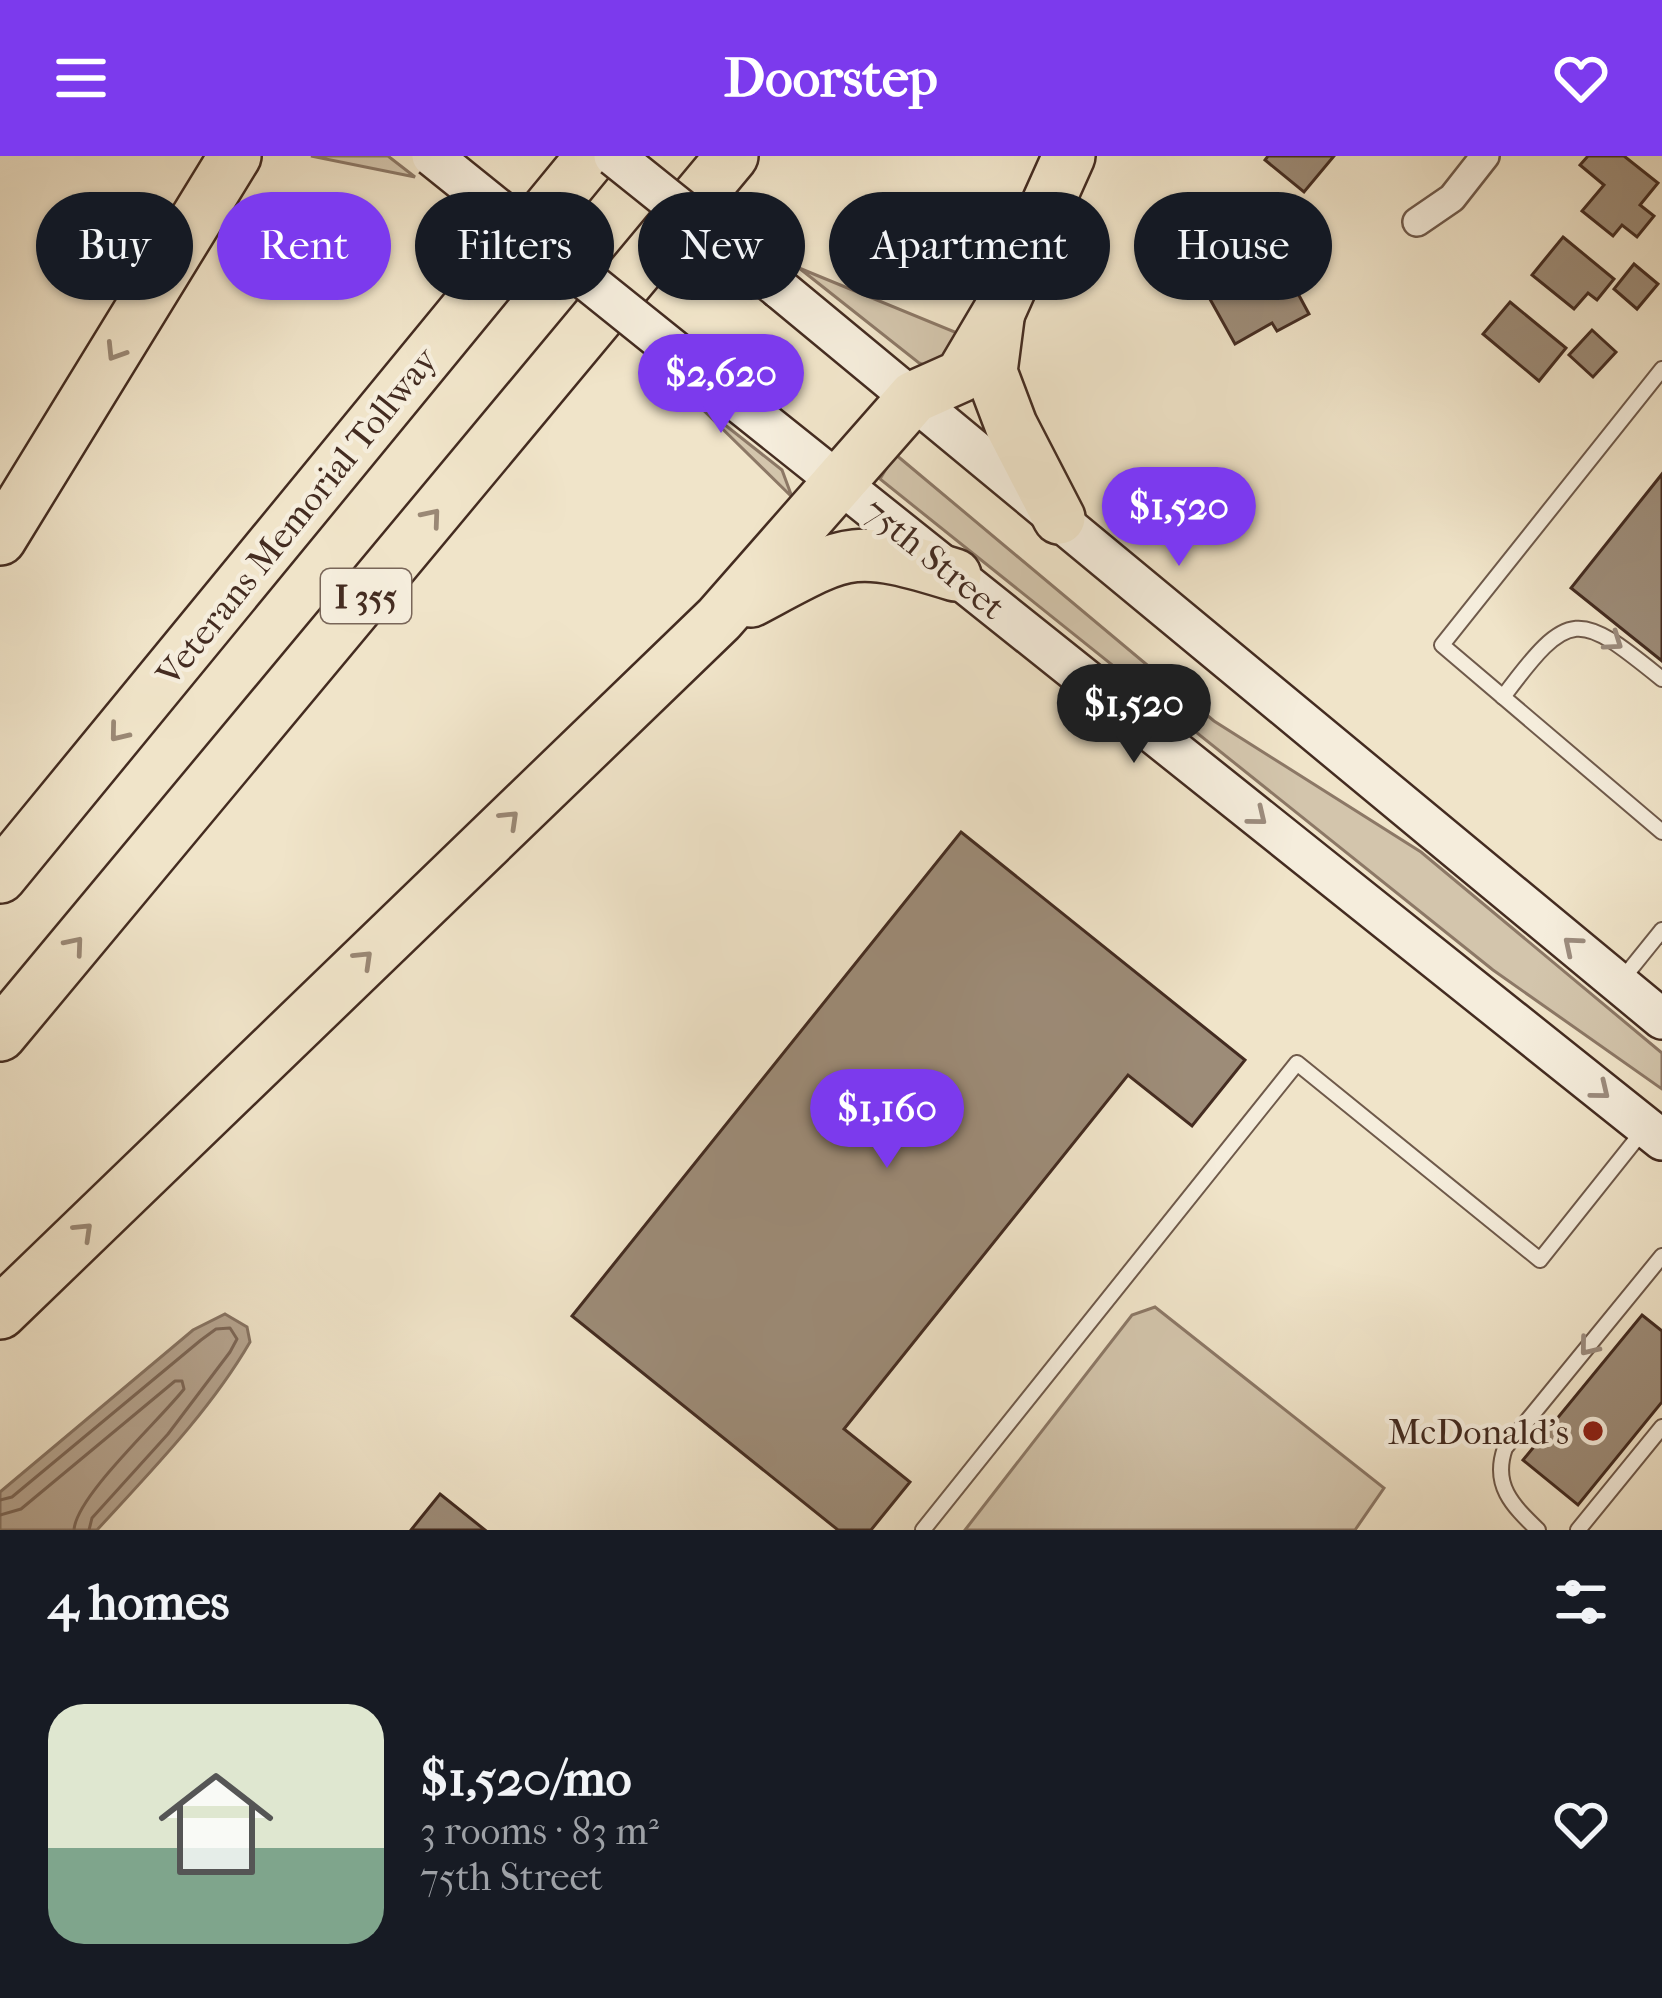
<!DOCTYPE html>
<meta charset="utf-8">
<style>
body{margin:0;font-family:"IM FELL French Canon",serif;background:#20242c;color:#f1f3f6;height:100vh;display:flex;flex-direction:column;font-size:45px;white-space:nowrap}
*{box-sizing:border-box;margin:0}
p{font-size:39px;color:#9ea1a6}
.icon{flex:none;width:66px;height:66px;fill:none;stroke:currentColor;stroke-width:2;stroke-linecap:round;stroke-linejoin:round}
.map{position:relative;height:1374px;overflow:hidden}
.drawer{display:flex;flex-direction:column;background:#171b24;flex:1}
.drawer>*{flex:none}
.banner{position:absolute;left:36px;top:36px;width:1590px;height:108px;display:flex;gap:24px}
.price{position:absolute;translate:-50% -102px;padding:0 27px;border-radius:42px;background:#7c3aed;color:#fff;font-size:39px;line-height:78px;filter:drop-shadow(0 3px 6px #0008)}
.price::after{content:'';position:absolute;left:50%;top:72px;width:36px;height:27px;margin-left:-18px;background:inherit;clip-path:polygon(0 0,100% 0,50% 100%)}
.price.selected{background:#222;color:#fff}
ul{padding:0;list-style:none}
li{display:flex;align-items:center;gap:36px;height:300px;padding:0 48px}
li span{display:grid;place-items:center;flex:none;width:336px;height:240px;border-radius:36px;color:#555}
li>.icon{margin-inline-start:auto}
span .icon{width:144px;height:144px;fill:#fffc;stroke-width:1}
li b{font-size:51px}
h2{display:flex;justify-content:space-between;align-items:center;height:144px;padding:0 48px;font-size:51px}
.pill{padding:0 42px;border-radius:54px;background:#171b24;box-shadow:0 3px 9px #0004;font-size:42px;line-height:108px}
.pill.selected{background:#7c3aed;color:#fff}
header{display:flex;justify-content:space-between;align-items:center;height:156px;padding:0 48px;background:#7c3aed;color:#fff;font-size:54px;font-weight:700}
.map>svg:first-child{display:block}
</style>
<header><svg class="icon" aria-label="menu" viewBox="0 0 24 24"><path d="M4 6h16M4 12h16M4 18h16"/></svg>Doorstep<svg class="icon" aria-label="heart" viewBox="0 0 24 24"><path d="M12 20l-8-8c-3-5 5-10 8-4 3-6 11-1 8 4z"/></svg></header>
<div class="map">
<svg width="1662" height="1374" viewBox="0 0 1662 1374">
<rect width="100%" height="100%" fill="#f0e4c9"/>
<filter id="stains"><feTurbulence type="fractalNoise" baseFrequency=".00167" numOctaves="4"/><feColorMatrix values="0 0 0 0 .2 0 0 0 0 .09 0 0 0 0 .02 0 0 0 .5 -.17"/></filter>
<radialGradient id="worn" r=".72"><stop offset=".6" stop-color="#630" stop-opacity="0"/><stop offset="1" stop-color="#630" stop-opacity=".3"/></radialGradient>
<g fill="#d3c5ac" stroke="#8c7866" stroke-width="3">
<path d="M311 0H388L415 21Z"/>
<path d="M799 112 967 181 935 213 919 207Z"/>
<path d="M691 242 782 314 792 341Z"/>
<path d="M895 298 1214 565 1421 696 1662 897V933L1493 814 880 323Z"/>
<path d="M1155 1151 1384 1332 1355 1374H965L1132 1159Z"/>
</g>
<path fill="#b6a590" stroke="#887564" stroke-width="3" d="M225 1158 247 1171 250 1186C210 1255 151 1315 97 1374H0V1336L193 1174Z"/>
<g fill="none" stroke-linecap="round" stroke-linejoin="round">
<g stroke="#7d6858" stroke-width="3">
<path d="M0 1344 12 1341 201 1184 216 1173 230 1172 237 1183 230 1196 168 1278 92 1362 89 1374"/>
<path d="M0 1359 21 1353 175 1225H182L184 1233C160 1264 76 1340 74 1374"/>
</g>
</g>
<g fill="#9d8c78" stroke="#442c21" stroke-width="3">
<path d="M1268 0H1334L1304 36 1265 4Z"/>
<path d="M1588 0H1624L1658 27 1640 49 1654 60 1637 81 1622 69 1613 80 1582 55 1604 29 1580 9Z"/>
<path d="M1563 81 1614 123 1597 144 1588 137 1574 153 1532 119Z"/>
<path d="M1237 95 1259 135 1288 119 1309 158 1277 175 1272 167 1235 188 1196 118Z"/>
<path d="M1634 108 1658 128 1637 153 1614 133Z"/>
<path d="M1510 146 1566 192 1539 225 1483 178Z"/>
<path d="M1592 174 1616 196 1593 221 1569 199Z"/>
<path d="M1662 318V505L1571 432Z"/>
<path d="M961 676 1245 904 1192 970 1128 919 844 1273 910 1326 871 1374H838L572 1160Z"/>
<path d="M1642 1159 1662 1175V1246L1578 1349 1523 1304Z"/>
<path d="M440 1338 485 1374H411Z"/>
</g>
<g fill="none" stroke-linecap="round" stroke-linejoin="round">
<g stroke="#6f5a4b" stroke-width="18">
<g id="lane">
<path d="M1662 213 1442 489 1662 676"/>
<path d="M1503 541C1570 451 1578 455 1662 523"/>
<path d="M1620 826 1662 774"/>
<path d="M923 1374 1297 907 1540 1104 1642 976"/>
<path d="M1538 1374C1512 1349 1492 1329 1505 1292L1662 1100"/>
<path d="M1578 1374 1662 1271"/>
</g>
</g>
<g stroke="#6f5a4b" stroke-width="32">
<path id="street" d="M1417 66 1452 42 1485 0"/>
</g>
<g stroke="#442c21" stroke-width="44">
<g id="secondary">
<path d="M780 133 1662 863"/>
<path d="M707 221 1662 984"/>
</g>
</g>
<g stroke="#442c21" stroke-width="56">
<g id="highway">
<path d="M998 162 991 216 1011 269 1059 362"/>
<path d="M0 383 235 0"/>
<path d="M751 445C847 394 849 386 955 419"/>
<path d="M0 721 592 0"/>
<path d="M0 879 732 0"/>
<path d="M0 1157 719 463 914 241 961 220 1000 154 1069 0"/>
</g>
</g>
<use href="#lane" stroke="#f5eddc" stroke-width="14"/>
<use href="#street" stroke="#f5eddc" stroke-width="27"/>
<use href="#secondary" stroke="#f5eddc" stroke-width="39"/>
<use href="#highway" stroke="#f0e4c9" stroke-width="51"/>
<g stroke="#442c21" stroke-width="44" stroke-linecap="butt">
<g id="secondary-bridge">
<path d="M432 0 707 221"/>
<path d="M614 0 780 133"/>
</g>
</g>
<use href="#secondary-bridge" stroke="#f5eddc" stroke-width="39"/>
</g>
<defs><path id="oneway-chevron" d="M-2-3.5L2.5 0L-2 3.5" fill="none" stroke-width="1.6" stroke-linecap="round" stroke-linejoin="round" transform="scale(3)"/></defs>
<g stroke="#9a8875">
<use href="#oneway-chevron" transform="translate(115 196) rotate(122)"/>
<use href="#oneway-chevron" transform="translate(432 361) rotate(-50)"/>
<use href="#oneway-chevron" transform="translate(118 577) rotate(129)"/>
<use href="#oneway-chevron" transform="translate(510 663) rotate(-44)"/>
<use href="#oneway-chevron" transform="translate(75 789) rotate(-50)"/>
<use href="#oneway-chevron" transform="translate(364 803) rotate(-44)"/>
<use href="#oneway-chevron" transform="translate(84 1075) rotate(-44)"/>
</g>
<g stroke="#9c8c7e">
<use href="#oneway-chevron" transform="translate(1614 486) rotate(35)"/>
<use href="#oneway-chevron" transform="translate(1258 661) rotate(39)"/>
<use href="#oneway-chevron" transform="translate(1572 789) rotate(-140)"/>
<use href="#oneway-chevron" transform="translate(1601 935) rotate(39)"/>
<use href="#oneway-chevron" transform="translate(1588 1191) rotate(129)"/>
</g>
<circle fill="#8f2418" stroke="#f5eddc" stroke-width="4.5" cx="1593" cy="1275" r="12"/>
<g text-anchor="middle" stroke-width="9" stroke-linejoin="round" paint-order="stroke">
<rect fill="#f5eddc" stroke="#796659" stroke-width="3" x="321" y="413" width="90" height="54" rx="9"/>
<g font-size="33" font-weight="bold" fill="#442c21">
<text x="366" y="452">I 355</text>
</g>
<g font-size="36" fill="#442c21" stroke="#f5eddc">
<text transform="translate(296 360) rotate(-51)" y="13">Veterans Memorial Tollway</text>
<text transform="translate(935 402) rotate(39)" y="13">75th Street</text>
</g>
<g font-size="36" fill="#442c21" stroke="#f5eddc" text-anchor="end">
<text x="1569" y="1288">McDonald's</text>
</g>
</g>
<rect width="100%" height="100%" filter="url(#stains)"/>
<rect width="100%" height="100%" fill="url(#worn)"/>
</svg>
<b class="price" style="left:721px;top:280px">$2,620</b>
<b class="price" style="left:1179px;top:413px">$1,520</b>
<b class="price selected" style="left:1134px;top:610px">$1,520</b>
<b class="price" style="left:887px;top:1015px">$1,160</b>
<div class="banner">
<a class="pill">Buy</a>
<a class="pill selected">Rent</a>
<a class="pill">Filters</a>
<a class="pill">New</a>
<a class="pill">Apartment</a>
<a class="pill">House</a>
</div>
</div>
<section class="drawer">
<h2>4 homes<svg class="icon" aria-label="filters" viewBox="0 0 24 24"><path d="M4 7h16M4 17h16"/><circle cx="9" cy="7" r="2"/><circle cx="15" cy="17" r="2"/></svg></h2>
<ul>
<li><span style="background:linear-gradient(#dfe7d0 60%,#7fa58c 0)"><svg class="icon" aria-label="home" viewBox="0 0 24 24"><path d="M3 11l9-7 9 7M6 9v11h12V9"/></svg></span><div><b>$1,520/mo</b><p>3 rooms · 83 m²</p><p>75th Street</p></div><svg class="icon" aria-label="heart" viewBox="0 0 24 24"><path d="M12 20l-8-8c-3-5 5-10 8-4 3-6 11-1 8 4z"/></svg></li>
</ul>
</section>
